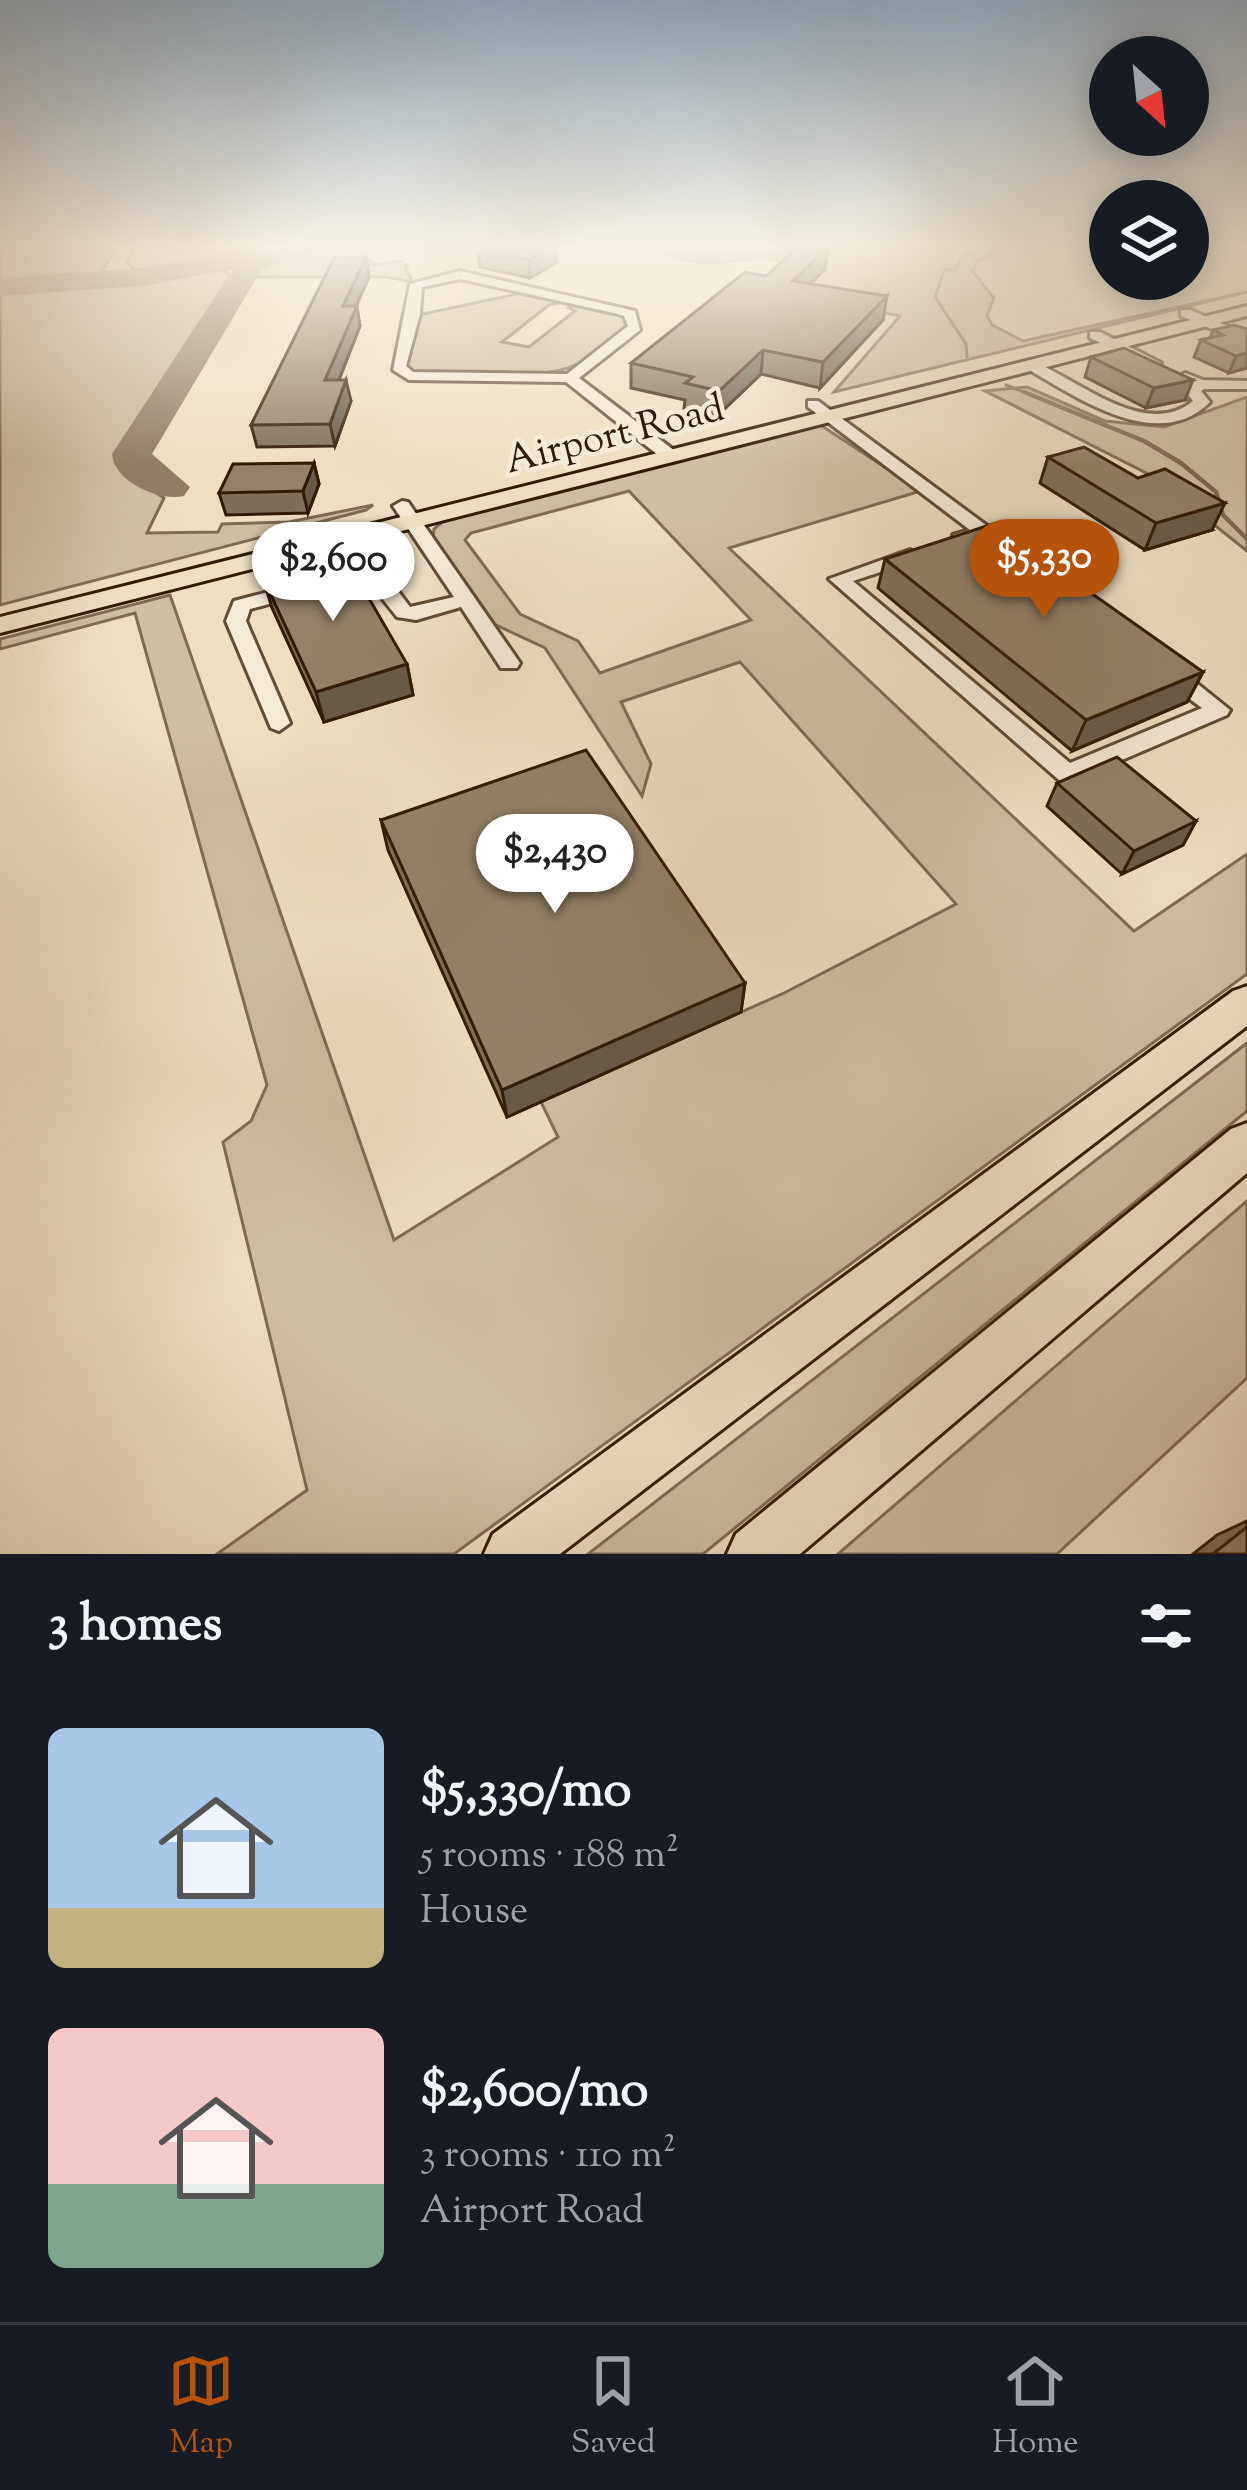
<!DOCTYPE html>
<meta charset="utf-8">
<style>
body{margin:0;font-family:"Sorts Mill Goudy",serif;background:#242831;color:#f1f3f6;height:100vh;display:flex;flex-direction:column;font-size:45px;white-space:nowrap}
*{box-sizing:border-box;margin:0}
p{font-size:39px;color:#9ea1a6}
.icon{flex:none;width:66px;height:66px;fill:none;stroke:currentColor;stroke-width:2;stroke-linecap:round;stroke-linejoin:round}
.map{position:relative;height:1554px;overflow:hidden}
.details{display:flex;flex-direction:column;background:#171b24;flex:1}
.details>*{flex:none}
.needle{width:78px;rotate:153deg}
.buttons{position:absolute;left:1089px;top:36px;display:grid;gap:24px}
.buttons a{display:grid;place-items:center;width:120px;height:120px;border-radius:50%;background:#171b24;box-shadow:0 6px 30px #0003;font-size:60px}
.price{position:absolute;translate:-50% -102px;padding:0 27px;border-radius:42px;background:#fff;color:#222;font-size:39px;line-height:78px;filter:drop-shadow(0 3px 6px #0008)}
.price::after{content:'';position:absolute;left:50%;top:72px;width:36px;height:27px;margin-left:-18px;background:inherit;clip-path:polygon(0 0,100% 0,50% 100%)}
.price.on{background:#b45309;color:#fff}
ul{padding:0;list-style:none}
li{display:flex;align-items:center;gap:36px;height:300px;padding:0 48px}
li span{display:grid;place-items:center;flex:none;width:336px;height:240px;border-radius:18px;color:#555}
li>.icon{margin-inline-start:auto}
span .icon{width:144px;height:144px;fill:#fffc;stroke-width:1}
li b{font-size:51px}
h2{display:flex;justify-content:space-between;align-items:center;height:144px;padding:0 48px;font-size:51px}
.dock{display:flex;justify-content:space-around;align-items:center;height:168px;border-top:3px solid #363941;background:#171b24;font-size:33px;color:#9ea1a6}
.dock a{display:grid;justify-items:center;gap:6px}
.dock .on{color:#b45309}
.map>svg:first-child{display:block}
</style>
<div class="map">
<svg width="1247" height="1554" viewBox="0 0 1247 1554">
<rect width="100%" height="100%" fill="#eedfc3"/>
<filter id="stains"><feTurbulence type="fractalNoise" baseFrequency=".00167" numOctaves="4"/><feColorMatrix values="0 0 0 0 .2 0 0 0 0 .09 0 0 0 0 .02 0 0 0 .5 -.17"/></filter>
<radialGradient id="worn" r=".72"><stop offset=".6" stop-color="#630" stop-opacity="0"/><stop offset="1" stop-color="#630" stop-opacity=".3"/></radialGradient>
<g fill="#cebea3" stroke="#806c56" stroke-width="3" fill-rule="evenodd">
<path d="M0 247H116L103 270 93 275 0 284Z"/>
<path d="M134 247H289L139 272 127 264Z"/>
<path d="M321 247H352L375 265 401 261 408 266 405 268 413 282 386 277H253C266 252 294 252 321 247Z"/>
<path d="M793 247H1009L977 261 973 272 994 298 987 315 992 325 1023 341 1247 292 834 392 900 316 796 295 824 269 769 259Z"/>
<path d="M203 270 226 271 232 280 122 455 124 472 164 498 147 533 218 532 222 524 289 522 373 505 366 510 0 605V290L133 282Z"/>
<path d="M522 293 565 302 549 305 502 342 529 347 575 311 569 308 576 304 624 314 630 326C611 340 590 360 568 368 538 378 436 381 408 369L405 364 418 315Z"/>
<path d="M1027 387 1105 421 1164 427 1247 397V551L1154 477 985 391Z"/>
<path d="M819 424 921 491 729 548 1134 931 1247 854V974L454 1554H217L307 1490 223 1142 251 1121 267 1085 135 613 0 649V639L170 595 394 1240 558 1137 541 1102 784 993 956 904 740 662 621 702 651 764 642 796 545 648 494 624 433 537 434 529 447 518ZM629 491 751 620 600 673 578 641 520 614 465 540 471 533Z"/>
<path d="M1247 1043V1111L703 1554H588Z"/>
<path d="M1247 1201V1378L1057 1554H838Z"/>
</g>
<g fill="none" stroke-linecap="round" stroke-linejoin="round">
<g stroke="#7c6852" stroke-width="3">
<path d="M967 357 966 344 935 297 944 271 956 269 962 257 976 252 973 247"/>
<path d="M1006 385 1031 395"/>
</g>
<path stroke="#7c6852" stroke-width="4.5" d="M1024 392 1144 441 1181 463 1216 492 1223 515 1247 539"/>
<g fill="#907d66" fill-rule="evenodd">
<path d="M258 247H318L314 253 262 269 152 454 190 487 184 496C160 502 114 482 112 454L233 269 143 286 0 296V278L143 268Z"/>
<path d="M652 247H792L788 253C752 262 681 275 652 247Z"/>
</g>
<g stroke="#604c37" stroke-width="6">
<g id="minor">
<path d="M460 271 635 311 640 330 579 378 675 451V459H663L566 382 409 380 393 370 410 284ZM460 279 614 313 624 316 628 326 567 374 413 372 406 366 420 314 422 287Z"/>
<path d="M1181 310H1191L1247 335V344L1181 316Z"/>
<path d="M1090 332H1100L1161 363 1149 366 1090 338Z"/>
<path d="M1029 360C1076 377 1144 441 1193 401L1185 391 1190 385 1178 377 1185 373 1203 380 1247 381V389H1204L1201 391 1210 402C1158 455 1075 396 1024 367L1022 364Z"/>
<path d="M808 401H818L990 528V536L953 543V535L970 530 808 407Z"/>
<path d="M402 501 408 502 520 663 517 668H501L461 607 416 620 397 617 366 578 250 609 246 621 290 723 279 731 271 728 226 621 234 601 367 566 383 571 410 607 454 597 393 506Z"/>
<path d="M910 550 919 556 917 560 853 581 1070 763 1202 708 1163 679 1160 674 1163 669H1179L1230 710 1227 715 1075 780H1059L829 579Z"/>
</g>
</g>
<g stroke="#311b08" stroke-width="6">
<path id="major" d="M1247 306V316L0 633V617Z"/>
</g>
<g stroke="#311b08" stroke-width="6">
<g id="highway">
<path d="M1247 986V1026L560 1554H484L493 1534 1233 991Z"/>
<path d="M1247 1123V1173L800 1554H727L736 1534 1231 1129Z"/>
</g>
</g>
<use href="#minor" fill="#f4ead8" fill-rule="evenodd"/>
<use href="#major" fill="#eedfc3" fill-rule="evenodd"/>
<use href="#highway" fill="#eedfc3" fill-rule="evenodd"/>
</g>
<g fill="#7e6f5a" stroke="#311b08" stroke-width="3">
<path d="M828 247 825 269 810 284 883 320 820 388 761 374 717 416 684 408 685 400 631 388V363L766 276Z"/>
<path d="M478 250 556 263 530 278 480 267Z"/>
<path d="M366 257 369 277 356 306 360 326 339 380 351 401 335 446 257 447 251 425Z"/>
<path d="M1247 329V368L1229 373 1194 357 1201 340 1210 338 1213 330Z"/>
<path d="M1091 357 1185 400 1146 408 1085 377Z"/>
<path d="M1048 457 1212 530 1145 550 1040 483Z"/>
<path d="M314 463 319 484 308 513 226 515 219 493Z"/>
<path d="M885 559 1203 672 1187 702 1072 751 878 588Z"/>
<path d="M263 578 407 664 413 695 324 722 272 608Z"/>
<path d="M1057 783 1196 821 1183 845 1122 874 1047 806Z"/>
<path d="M381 820 745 983 741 1012 507 1117 388 850Z"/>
<path d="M1247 1521V1554H1193L1217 1535Z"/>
</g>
<g fill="#675a4a" stroke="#311b08" stroke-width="3">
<path d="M552 247H555L556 263 530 278 529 260Z"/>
<path d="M828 247 825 269 790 304 793 281Z"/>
<path d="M366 257 369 277 347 326 343 306Z"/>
<path d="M887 296 883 320 820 388 823 362Z"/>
<path d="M357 306 360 326 330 402 325 380Z"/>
<path d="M763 350 761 374 717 416 719 391Z"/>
<path d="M1247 353V368L1229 373 1236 356Z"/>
<path d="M346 380 351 401 335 446 330 424Z"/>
<path d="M1193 380 1185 400 1146 408 1154 388Z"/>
<path d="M314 463 319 484 308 513 303 491Z"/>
<path d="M1225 503 1212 530 1145 550 1156 523Z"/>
<path d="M407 664 413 695 324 722 316 692Z"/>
<path d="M1203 672 1187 702 1072 751 1086 720Z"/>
<path d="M1196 821 1183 845 1122 874 1134 851Z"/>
<path d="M745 983 741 1012 507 1117 502 1090Z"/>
</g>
<g fill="#938169" stroke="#311b08" stroke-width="3">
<path d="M483 247H552L529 260 478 250Z"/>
<path d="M798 247H828L793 281 887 296 823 362 763 350 719 391 685 383 693 377 631 363 745 272 766 276Z"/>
<path d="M366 257 343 306H357L325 380H346L330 424 251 425 334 258Z"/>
<path d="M1234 325 1247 329V353L1236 356 1201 340 1223 335 1213 330Z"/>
<path d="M1124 348 1193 380 1154 388 1091 357Z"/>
<path d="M1084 447 1138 478 1165 469 1225 503 1156 523 1048 457Z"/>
<path d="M314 463 303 491 219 493 233 464Z"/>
<path d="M993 524 1203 672 1086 720 885 559Z"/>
<path d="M345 557 407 664 316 692 263 578Z"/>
<path d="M586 750 745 983 502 1090 381 820Z"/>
<path d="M1117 757 1196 821 1134 851 1057 783Z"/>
<path d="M1247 1527V1554H1213Z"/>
</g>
<linearGradient id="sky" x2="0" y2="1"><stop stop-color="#91aac0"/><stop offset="0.53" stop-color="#f7f1e4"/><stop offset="1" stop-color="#f7f1e4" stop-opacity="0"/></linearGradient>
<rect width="1247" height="465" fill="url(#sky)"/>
<g text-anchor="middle" stroke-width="9" stroke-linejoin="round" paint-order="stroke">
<g font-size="39" fill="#311b08" stroke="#f4ead8">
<text transform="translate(614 432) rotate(-14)" y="14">Airport Road</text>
</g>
</g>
<rect width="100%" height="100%" filter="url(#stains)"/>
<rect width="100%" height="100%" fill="url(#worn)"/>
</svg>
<div class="buttons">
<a><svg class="needle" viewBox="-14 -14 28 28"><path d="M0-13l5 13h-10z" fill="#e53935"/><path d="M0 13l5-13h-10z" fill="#9ea1a6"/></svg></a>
<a><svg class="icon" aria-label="layers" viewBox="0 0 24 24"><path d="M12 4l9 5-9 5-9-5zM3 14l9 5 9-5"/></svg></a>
</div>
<b class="price on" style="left:1044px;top:621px">$5,330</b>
<b class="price" style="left:333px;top:624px">$2,600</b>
<b class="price" style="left:555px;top:916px">$2,430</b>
</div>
<section class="details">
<h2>3 homes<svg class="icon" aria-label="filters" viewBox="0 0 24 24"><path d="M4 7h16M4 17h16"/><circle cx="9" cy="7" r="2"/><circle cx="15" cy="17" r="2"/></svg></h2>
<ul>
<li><span style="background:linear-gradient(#a9c7e8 75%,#c2b280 0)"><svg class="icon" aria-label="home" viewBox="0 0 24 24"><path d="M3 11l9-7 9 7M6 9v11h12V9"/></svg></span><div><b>$5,330/mo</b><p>5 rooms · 188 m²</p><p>House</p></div></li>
<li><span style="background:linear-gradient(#f6c9c9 65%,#7fa58c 0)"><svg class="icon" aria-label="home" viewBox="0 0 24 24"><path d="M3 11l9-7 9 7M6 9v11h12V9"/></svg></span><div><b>$2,600/mo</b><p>3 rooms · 110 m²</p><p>Airport Road</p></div></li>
</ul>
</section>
<nav class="dock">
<a class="on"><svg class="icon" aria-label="map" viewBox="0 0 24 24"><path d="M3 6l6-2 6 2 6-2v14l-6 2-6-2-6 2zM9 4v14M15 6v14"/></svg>Map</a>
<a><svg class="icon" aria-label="saved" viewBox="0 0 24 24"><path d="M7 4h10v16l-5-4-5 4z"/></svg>Saved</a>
<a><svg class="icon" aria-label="home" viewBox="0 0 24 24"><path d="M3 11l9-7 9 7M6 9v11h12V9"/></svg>Home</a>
</nav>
